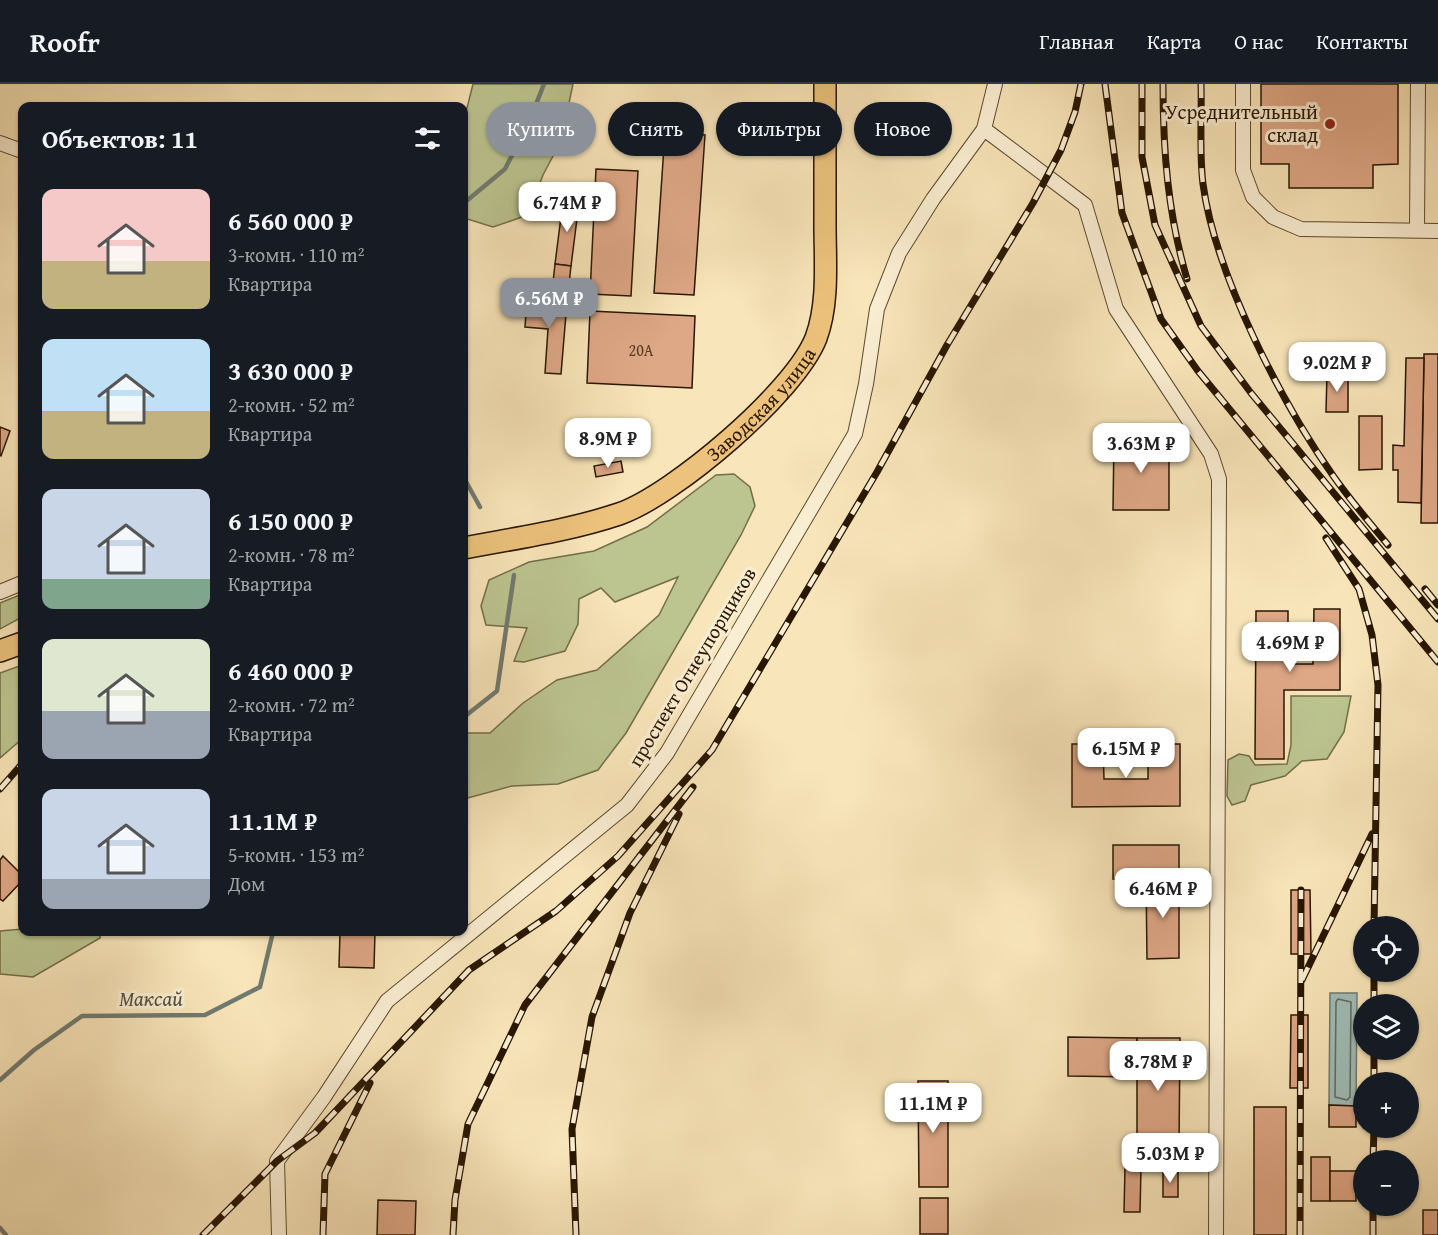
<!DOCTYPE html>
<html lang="ru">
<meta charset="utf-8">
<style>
body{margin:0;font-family:"Gentium Book Plus",serif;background:#242831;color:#f1f3f6;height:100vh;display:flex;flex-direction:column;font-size:22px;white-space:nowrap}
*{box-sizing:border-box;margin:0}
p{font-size:20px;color:#9ea1a6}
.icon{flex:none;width:33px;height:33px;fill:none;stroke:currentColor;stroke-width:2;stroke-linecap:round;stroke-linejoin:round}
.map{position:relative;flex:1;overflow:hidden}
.drawer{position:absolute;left:18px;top:18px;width:450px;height:834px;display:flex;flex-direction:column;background:#171b24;border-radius:12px;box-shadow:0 2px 4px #0004}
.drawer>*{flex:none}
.hud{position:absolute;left:486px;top:18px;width:570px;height:54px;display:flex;gap:12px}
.controls{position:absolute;left:1353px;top:832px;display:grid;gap:12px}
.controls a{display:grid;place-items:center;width:66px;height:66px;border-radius:50%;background:#171b24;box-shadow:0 2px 4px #0004;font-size:30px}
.price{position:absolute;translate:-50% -51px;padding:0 14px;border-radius:12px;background:#fff;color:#222;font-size:20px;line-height:39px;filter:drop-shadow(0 2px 3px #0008)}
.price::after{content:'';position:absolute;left:50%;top:36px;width:18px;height:14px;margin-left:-9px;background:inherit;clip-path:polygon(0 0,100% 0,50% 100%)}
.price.selected{background:#8c9099;color:#fff}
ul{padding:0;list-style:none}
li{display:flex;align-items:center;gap:18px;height:150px;padding:0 24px}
li span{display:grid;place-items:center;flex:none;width:168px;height:120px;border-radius:12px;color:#555}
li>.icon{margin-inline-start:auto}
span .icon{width:72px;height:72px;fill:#fffc;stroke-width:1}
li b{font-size:26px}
h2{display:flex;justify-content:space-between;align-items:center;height:72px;padding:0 24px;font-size:26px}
.pill{padding:0 21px;border-radius:27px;background:#171b24;box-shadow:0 2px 4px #0004;font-size:21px;line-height:54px}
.pill.selected{background:#8c9099;color:#fff}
header{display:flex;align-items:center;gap:36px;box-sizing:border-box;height:84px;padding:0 30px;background:#171b24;border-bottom:2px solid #363941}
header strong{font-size:28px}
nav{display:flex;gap:33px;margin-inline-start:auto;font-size:21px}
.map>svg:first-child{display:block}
</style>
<header>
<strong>Roofr</strong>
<nav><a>Главная</a><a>Карта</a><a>О нас</a><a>Контакты</a></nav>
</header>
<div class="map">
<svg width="1438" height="1151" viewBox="0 0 1438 1151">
<rect width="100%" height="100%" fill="#f8e5b9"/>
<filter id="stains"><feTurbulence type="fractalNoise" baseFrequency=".00333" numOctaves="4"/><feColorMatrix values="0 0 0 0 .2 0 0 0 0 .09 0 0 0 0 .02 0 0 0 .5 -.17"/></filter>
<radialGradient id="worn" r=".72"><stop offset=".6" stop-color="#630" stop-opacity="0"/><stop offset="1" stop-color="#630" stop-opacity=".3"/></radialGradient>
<g fill="#bcc590" stroke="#726e48" stroke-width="1.5">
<path d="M473 0H573L561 57 543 91 528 131 493 143 464 134V36Z"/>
<path d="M734 390 750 403 755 422 741 451 626 649 598 686 558 700 512 702 464 715V649H490L523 619 557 596 597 586 659 531 678 493 615 518 601 504 579 515 578 540 565 567 524 578 514 577 527 544 486 541 481 522 489 496 529 478 594 467 647 443 716 391Z"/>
<path d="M22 510V533L0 545V519Z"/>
<path d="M22 581V655L0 674V589Z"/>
<path d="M1291 612H1351L1344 648 1327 675 1302 677 1285 692 1251 701 1245 717 1232 721 1227 712 1228 676 1239 670 1249 672 1255 681 1287 680 1291 661Z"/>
<path d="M22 845V848H100V854L33 893 0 890V847Z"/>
</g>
<path fill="#a0bdb8" stroke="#707a6f" stroke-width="1.5" d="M1330 909H1357L1356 1022 1329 1021Z"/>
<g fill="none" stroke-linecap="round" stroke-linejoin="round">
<path stroke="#646a5c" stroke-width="1.5" d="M1338 915 1351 918 1350 1013 1347 1016 1335 1013 1336 918Z"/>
<g stroke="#707a6f" stroke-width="4.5">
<path d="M464 119 505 85 529 38 544 0"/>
<path d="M464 394 480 423"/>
<path d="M464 633 497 607 514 491"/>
<path d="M0 996 34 966 82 932 205 931 260 903 273 848"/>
<path d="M0 1144 6 1151"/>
</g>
</g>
<g fill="#dea786" stroke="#281601" stroke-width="1.5">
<path d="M1261 0H1398V80L1373 81V104H1289V80H1261Z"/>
<path d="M665 48 705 51 694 211 654 209Z"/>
<path d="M596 85 638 87 631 212 590 210Z"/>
<path d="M563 117 579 119 571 182 555 180Z"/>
<path d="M555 180 571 182 567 218 551 217Z"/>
<path d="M527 215 567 218 561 290 545 289 548 245 525 243Z"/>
<path d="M590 227 695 232 692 304 587 299Z"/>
<path d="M1424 270H1438V439H1421Z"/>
<path d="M1406 274H1424L1421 419 1398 418V386H1393V361L1404 362Z"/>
<path d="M1327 289 1348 290V328H1326Z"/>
<path d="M1359 332H1382V385L1359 386Z"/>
<path d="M0 343 10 347 1 372 0 371Z"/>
<path d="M1114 354 1169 355V426H1113Z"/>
<path d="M621 377 623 388 596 393 594 382Z"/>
<path d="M1314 525H1340V606H1284V675H1255L1256 527H1288V580H1313Z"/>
<path d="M1072 660H1103L1104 695H1148V660H1180V722L1072 723Z"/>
<path d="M1113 761H1179V796L1113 795Z"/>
<path d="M3 772 22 791V797L3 817 0 815V776Z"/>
<path d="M1146 795 1179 796V874L1147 875Z"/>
<path d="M1291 806H1310L1311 870H1291Z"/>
<path d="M340 848H375L374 884 339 883Z"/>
<path d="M1291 931H1308V1004H1290Z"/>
<path d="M1068 953 1137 954V993L1068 992Z"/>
<path d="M1137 954H1180L1179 1063 1137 1062Z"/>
<path d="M918 997H948V1103H919Z"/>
<path d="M1329 1021 1356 1022V1043H1329Z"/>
<rect x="1254" y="1023" width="32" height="128"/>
<rect x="1311" y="1073" width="19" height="44"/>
<path d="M1125 1084H1141L1140 1128H1124Z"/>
<rect x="1163" y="1086" width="15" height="27"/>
<rect x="1330" y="1087" width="26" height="30"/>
<rect x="920" y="1114" width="28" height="36"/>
<path d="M378 1116 416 1117 415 1151H377Z"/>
<rect x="1423" y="1126" width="15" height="25"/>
</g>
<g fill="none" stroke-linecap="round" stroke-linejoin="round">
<g stroke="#5c4a2f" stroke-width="16">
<g id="street">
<path d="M1243 0V86L1253 113 1273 133 1301 145 1438 147"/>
<path d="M984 45 1085 121 1116 225 1211 370 1219 395 1216 1151"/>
<path d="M0 59 22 67"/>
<path d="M1417 146 1418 0"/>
<path d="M0 508 22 499"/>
<path d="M279 1151 277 1077 324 1013 387 917 627 721 667 669 855 350 866 300 877 225 899 169 933 115 984 45 995 0"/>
</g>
</g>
<g stroke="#281601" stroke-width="24">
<g id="primary">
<path id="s1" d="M464 464C516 454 568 447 619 430 674 411 795 308 816 254 829 219 825 177 825 141 825 94 825 47 825 0"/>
<path d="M0 567 22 559"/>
</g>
</g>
<use href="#street" stroke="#faeed2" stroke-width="14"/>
<use href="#primary" stroke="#ecc27c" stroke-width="21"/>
<g stroke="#281601" stroke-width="7">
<g id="rail">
<path d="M1105 0 1122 129 1161 235 1198 287 1438 578"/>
<path d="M1142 0V73L1155 141 1201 242 1251 309 1438 535"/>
<path d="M1163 0C1163 68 1168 130 1187 195"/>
<path d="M1201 0C1202 33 1199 68 1203 100 1215 190 1282 320 1334 393 1351 417 1370 439 1388 461"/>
<path d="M1326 454 1359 505 1372 551 1378 601 1374 843"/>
<path d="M1425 505 1438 521"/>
<path d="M0 705 22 680"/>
<path d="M1302 896 1372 750"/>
<path d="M1374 921V888"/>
<path d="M1374 999V966"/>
<path d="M1373 1077 1374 1044"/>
<path d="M203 1151 277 1077 315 1049 469 886 556 827 618 772 712 666 877 388 947 261 1033 119 1061 66 1075 28 1081 0"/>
<path d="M323 1151 325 1090 370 999"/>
<path d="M453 1151 455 1116 468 1040 525 921 693 703"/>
<path d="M576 1151 572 1045 592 933 630 829 679 730"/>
<path d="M1300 1151 1301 806"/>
<path d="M1373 1151V1122"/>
</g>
</g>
<use href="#rail" stroke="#faeed2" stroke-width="4.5" stroke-dasharray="14" stroke-linecap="butt"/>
</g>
<circle fill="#8f2418" stroke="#faeed2" stroke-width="2" cx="1330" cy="40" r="6"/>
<g text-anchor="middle" stroke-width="6" stroke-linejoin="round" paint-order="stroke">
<g font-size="16" fill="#563a22">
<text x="641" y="272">20А</text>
</g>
<g font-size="20" fill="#281601" stroke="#faeed2" text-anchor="end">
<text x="1318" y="35">Усреднительный<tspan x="1318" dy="23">склад</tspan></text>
</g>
<g font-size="20" fill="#281601" stroke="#faeed2">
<text dy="7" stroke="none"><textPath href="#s1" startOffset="340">Заводская улица</textPath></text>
<text transform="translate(692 583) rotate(-59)" y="7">проспект Огнеупорщиков</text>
</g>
<g font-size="21" font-style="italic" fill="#525041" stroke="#faeed2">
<text x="151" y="922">Максай</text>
</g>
</g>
<rect width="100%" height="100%" filter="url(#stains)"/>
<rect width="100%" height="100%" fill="url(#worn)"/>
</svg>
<div class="controls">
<a><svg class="icon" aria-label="locate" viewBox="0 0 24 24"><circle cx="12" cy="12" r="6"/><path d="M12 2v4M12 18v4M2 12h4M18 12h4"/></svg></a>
<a><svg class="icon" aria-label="layers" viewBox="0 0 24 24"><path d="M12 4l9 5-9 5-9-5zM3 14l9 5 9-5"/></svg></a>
<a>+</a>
<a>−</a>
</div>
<b class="price" style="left:567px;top:149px">6.74M ₽</b>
<b class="price selected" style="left:549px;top:245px">6.56M ₽</b>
<b class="price" style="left:1337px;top:309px">9.02M ₽</b>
<b class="price" style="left:608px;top:385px">8.9M ₽</b>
<b class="price" style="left:1141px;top:390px">3.63M ₽</b>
<b class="price" style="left:1290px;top:589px">4.69M ₽</b>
<b class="price" style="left:1126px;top:695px">6.15M ₽</b>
<b class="price" style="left:1163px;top:835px">6.46M ₽</b>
<b class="price" style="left:1158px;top:1008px">8.78M ₽</b>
<b class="price" style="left:933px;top:1050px">11.1M ₽</b>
<b class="price" style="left:1170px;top:1100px">5.03M ₽</b>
<div class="hud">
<a class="pill selected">Купить</a>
<a class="pill">Снять</a>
<a class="pill">Фильтры</a>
<a class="pill">Новое</a>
</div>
<section class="drawer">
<h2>Объектов: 11<svg class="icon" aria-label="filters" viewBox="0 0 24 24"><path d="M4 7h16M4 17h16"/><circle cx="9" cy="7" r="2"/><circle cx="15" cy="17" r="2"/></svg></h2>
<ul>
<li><span style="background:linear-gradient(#f6c9c9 60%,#c2b280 0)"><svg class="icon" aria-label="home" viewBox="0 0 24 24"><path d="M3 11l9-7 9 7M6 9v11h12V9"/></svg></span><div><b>6 560 000 ₽</b><p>3-комн. · 110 m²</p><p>Квартира</p></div></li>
<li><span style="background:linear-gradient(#bfe0f5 60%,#c2b280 0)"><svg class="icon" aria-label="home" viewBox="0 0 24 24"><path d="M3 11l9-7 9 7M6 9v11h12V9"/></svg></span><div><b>3 630 000 ₽</b><p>2-комн. · 52 m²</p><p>Квартира</p></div></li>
<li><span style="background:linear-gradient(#c9d6e8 75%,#7fa58c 0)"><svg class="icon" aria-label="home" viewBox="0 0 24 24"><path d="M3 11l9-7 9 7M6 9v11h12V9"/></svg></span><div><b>6 150 000 ₽</b><p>2-комн. · 78 m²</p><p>Квартира</p></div></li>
<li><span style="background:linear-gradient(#dfe7d0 60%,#9aa5b1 0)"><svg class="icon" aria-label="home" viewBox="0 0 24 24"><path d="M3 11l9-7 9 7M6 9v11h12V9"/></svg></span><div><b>6 460 000 ₽</b><p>2-комн. · 72 m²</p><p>Квартира</p></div></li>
<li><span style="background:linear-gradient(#c9d6e8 75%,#9aa5b1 0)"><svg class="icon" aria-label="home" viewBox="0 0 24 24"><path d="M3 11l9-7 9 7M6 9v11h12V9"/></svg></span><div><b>11.1M ₽</b><p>5-комн. · 153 m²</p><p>Дом</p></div></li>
</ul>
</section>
</div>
